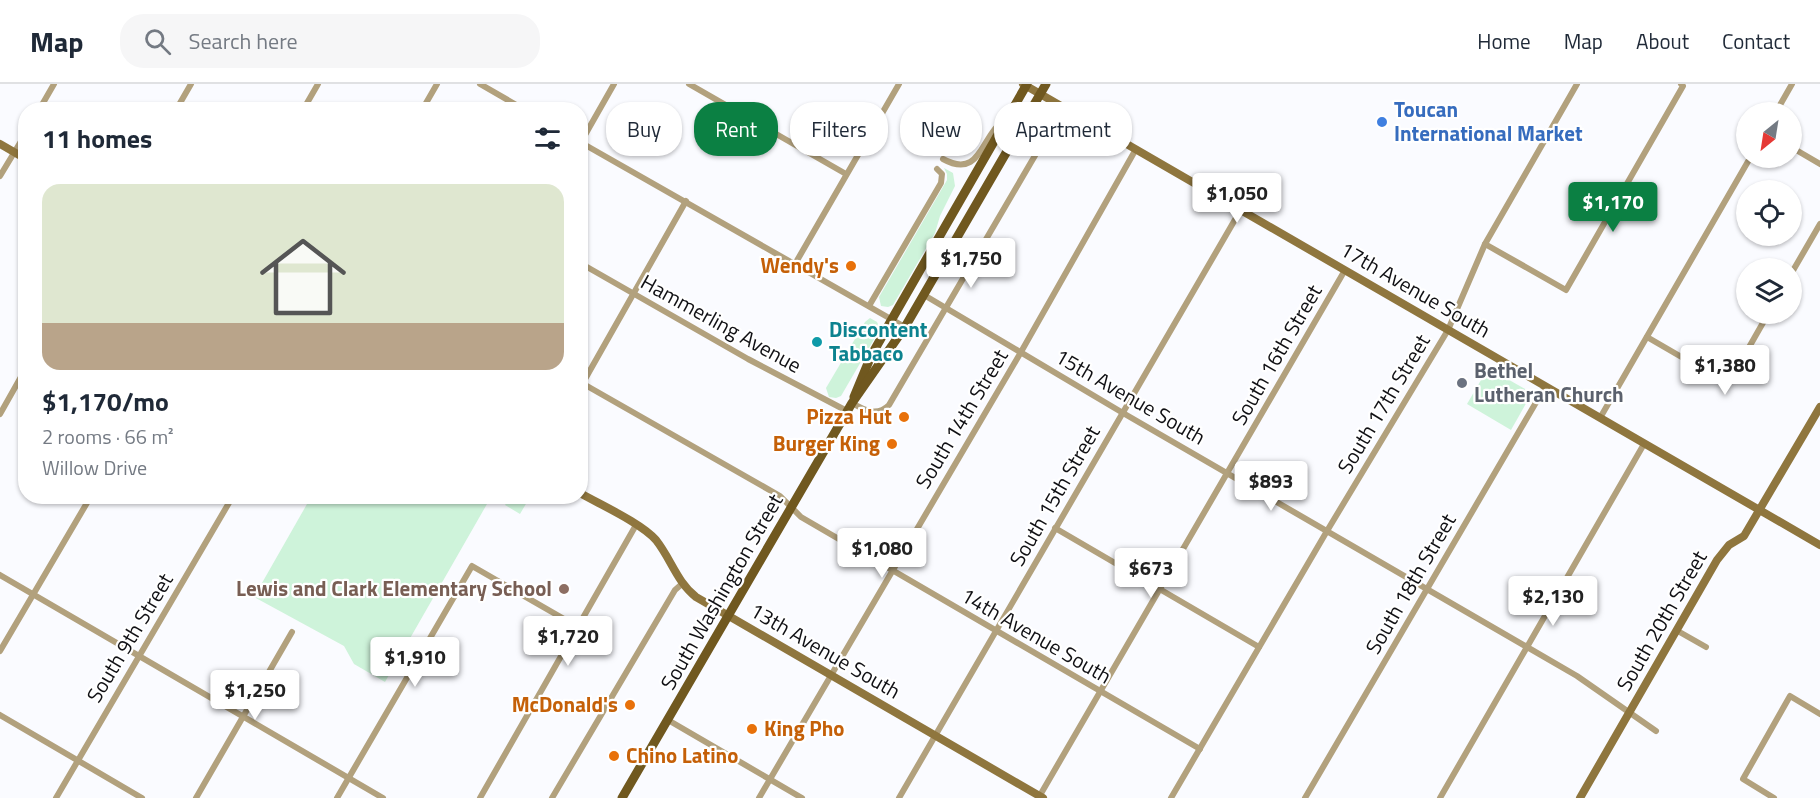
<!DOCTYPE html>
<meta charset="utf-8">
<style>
body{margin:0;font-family:"Titillium Web",sans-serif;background:#f6f6f7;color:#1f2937;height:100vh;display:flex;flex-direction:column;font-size:22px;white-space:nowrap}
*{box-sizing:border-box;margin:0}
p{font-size:20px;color:#747a83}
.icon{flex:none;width:33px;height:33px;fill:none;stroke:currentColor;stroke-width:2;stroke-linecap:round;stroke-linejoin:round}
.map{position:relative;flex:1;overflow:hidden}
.drawer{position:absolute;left:18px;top:18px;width:570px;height:402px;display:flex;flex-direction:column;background:#fff;border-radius:24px;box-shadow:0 2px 4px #0004}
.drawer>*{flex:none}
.top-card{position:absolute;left:606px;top:18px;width:570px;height:54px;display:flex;gap:12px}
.needle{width:39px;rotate:210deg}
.tools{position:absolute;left:1736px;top:18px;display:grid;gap:12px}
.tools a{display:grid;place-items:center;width:66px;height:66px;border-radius:50%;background:#fff;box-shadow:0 2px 4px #0004;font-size:30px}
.price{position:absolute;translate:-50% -51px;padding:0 14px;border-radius:6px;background:#fff;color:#222;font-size:20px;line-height:39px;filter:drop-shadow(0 2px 3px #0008)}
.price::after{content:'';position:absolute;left:50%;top:36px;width:18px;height:14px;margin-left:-9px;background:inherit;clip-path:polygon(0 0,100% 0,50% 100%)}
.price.current{background:#0b8043;color:#fff}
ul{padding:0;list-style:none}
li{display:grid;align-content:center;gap:12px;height:318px;padding:0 24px}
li+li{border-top:2px solid #e0e1e3}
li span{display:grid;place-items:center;height:186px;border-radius:18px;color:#555}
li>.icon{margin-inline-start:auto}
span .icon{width:108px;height:108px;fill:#fffc;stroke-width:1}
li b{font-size:26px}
h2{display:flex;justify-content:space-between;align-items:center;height:72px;padding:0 24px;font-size:26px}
.chip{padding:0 21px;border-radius:24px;background:#fff;box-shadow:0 2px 4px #0004;font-size:21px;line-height:54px}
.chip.current{background:#0b8043;color:#fff}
header{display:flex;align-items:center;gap:36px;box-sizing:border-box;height:84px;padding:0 30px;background:#fff;border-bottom:2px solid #e0e1e3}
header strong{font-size:28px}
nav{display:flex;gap:33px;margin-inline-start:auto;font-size:21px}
.search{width:420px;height:54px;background:#f6f6f7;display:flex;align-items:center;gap:15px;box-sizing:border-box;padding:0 21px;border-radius:24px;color:#747a83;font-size:22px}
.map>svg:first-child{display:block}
</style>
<header>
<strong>Map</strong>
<div class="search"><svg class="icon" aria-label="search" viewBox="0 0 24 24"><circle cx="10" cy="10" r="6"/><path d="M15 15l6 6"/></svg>Search here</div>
<nav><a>Home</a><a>Map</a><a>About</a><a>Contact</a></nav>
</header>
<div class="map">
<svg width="1820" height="714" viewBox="0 0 1820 714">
<rect width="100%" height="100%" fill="#fafbff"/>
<g fill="#cef3da">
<path d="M944 84 953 89 955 102 940 132 935 149 893 221 888 223 881 222 879 213 947 96V90Z"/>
<path d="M870 234 877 238 880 245 841 312 836 314 829 313 826 304 865 238Z"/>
<path d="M1488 284 1532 309 1511 346 1467 320Z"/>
<path d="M311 413H491L385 598 354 580 344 562 254 513Z"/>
<path d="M510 413V412L530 413 520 430 505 421Z"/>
</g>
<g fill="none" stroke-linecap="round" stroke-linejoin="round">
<g stroke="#b2a17d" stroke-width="6">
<path d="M480 0 525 26"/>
<path d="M689 0 846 90"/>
<path d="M39 26 54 0"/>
<path d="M176 26 191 0"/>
<path d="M303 26 318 0"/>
<path d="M422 26 437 0"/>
<path d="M1776 28 1792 0"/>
<path d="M580 58 905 243"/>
<path d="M581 58 614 0"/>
<path d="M1791 63 1820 80"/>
<path d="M943 75C981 96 981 52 1003 37"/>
<path d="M0 92 26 49"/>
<path d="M1485 160 1566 206 1683 2 1681 0"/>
<path d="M580 179 748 275 847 327"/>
<path d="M795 180 899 0"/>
<path d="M1791 190 1820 140"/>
<path d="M924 211 1123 329 1577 592 1656 647"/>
<path d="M869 222 941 99 942 90 937 85"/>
<path d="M1647 253 1728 300 1768 230"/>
<path d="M580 298 780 412 801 433 1200 665"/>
<path d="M580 304 686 117"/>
<path d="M852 319C864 326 877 333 889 321L1040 63 1069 27"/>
<path d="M0 330 26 284"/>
<path d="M1600 334 1750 74"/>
<path d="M1055 444 1259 563"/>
<path d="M0 491 383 714"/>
<path d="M1676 546 1706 563"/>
<path d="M0 567 91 412"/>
<path d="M0 631 142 714"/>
<path d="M668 636 802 714"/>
<path d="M1039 713 1345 186"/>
<path d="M56 714 233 412"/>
<path d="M196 714 292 548"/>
<path d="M337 714 472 482 578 543"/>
<path d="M480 714 636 441"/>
<path d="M552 714 675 506 683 499"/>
<path d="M759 714 1021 268 1136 65"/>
<path d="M899 714 1240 127"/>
<path d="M1171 714 1327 447 1448 246 1485 160 1577 0"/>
<path d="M1305 714 1545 303"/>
<path d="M1440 714 1644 360"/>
<path d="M1774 714 1743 695 1790 612 1820 630"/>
</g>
<g stroke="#8f763e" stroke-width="8">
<path d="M1023 0 1820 461"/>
<path d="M0 60 26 75"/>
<path d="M580 409C601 421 641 439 656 456 671 475 677 498 696 513L1043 714"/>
<path d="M1580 714 1717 476 1729 461 1744 452 1820 323"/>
</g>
<g stroke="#70581f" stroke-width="9">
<path d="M854 313 871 272 892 235 1027 0"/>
<path d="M622 714 852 319 905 243 1046 0"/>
</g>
</g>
<circle fill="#3f7fe0" stroke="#fff" stroke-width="2" cx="1382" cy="38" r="6"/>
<g fill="#e8710a" stroke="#fff" stroke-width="2">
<circle cx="851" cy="182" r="6"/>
<circle cx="904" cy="333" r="6"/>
<circle cx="892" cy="360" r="6"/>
<circle cx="630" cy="621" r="6"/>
<circle cx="752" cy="645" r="6"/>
<circle cx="614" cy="672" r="6"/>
</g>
<circle fill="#0f9aa8" stroke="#fff" stroke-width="2" cx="817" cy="258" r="6"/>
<circle fill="#6b7280" stroke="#fff" stroke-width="2" cx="1462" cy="299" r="6"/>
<circle fill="#8d6e63" stroke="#fff" stroke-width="2" cx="564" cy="505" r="6"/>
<g text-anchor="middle" stroke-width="4.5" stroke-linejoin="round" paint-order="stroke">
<g font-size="21" font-weight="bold" fill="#366cbe" stroke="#fff" text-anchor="start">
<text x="1394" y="33">Toucan<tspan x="1394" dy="24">International Market</tspan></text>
</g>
<g font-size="21" font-weight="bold" fill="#c56008" stroke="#fff" text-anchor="end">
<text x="839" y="189">Wendy's</text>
<text x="892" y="340">Pizza Hut</text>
<text x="880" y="367">Burger King</text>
<text x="618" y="628">McDonald's</text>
<text x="764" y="652" text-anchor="start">King Pho</text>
<text x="626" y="679" text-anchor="start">Chino Latino</text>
</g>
<g font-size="21" fill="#101014" stroke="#fff">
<text transform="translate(1415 206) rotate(30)" y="7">17th Avenue South</text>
<text transform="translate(721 240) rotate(29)" y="7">Hammerling Avenue</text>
<text transform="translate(1277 271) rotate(-60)" y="7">South 16th Street</text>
<text transform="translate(1130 313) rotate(30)" y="7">15th Avenue South</text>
<text transform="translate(1384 320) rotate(-59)" y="7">South 17th Street</text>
<text transform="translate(962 335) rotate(-59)" y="7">South 14th Street</text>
<text transform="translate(1055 412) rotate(-60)" y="7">South 15th Street</text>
<text transform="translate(1411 500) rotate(-60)" y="7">South 18th Street</text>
<text transform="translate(722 508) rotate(-60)" y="7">South Washington Street</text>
<text transform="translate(1662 537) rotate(-60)" y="7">South 20th Street</text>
<text transform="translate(1036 552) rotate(30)" y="7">14th Avenue South</text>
<text transform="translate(130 554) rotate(-59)" y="7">South 9th Street</text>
<text transform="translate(825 567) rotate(30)" y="7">13th Avenue South</text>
</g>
<g font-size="21" font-weight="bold" fill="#0d838f" stroke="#fff" text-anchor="start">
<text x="829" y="253">Discontent<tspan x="829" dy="24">Tabbaco</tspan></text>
</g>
<g font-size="21" font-weight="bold" fill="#5b616d" stroke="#fff" text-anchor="start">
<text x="1474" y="294">Bethel<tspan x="1474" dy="24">Lutheran Church</tspan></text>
</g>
<g font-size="21" font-weight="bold" fill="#785e54" stroke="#fff" text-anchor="end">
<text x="552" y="512">Lewis and Clark Elementary School</text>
</g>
</g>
</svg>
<div class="tools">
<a><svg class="needle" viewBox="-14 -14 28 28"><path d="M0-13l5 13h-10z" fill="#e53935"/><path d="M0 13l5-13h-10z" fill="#747a83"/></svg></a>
<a><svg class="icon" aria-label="locate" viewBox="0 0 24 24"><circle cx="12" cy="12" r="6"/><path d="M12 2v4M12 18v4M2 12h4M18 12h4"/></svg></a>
<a><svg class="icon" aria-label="layers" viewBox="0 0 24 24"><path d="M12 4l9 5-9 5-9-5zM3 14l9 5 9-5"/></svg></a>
</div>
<b class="price" style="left:1237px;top:140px">$1,050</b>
<b class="price current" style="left:1613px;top:149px">$1,170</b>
<b class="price" style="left:971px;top:205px">$1,750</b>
<b class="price" style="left:1725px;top:312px">$1,380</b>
<b class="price" style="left:1271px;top:428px">$893</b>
<b class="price" style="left:882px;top:495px">$1,080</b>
<b class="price" style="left:1151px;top:515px">$673</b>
<b class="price" style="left:1553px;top:543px">$2,130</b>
<b class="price" style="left:568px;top:583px">$1,720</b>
<b class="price" style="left:415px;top:604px">$1,910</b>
<b class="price" style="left:255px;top:637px">$1,250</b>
<div class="top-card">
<a class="chip">Buy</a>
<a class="chip current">Rent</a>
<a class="chip">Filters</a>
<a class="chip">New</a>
<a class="chip">Apartment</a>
</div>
<section class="drawer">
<h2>11 homes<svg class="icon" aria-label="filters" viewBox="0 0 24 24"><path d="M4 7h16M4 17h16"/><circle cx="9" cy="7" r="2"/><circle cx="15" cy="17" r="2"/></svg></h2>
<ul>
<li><span style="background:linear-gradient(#dfe7d0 75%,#b9a48a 0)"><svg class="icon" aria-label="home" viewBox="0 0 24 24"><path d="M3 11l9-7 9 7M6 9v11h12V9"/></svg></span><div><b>$1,170/mo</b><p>2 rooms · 66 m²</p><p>Willow Drive</p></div></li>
</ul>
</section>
</div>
